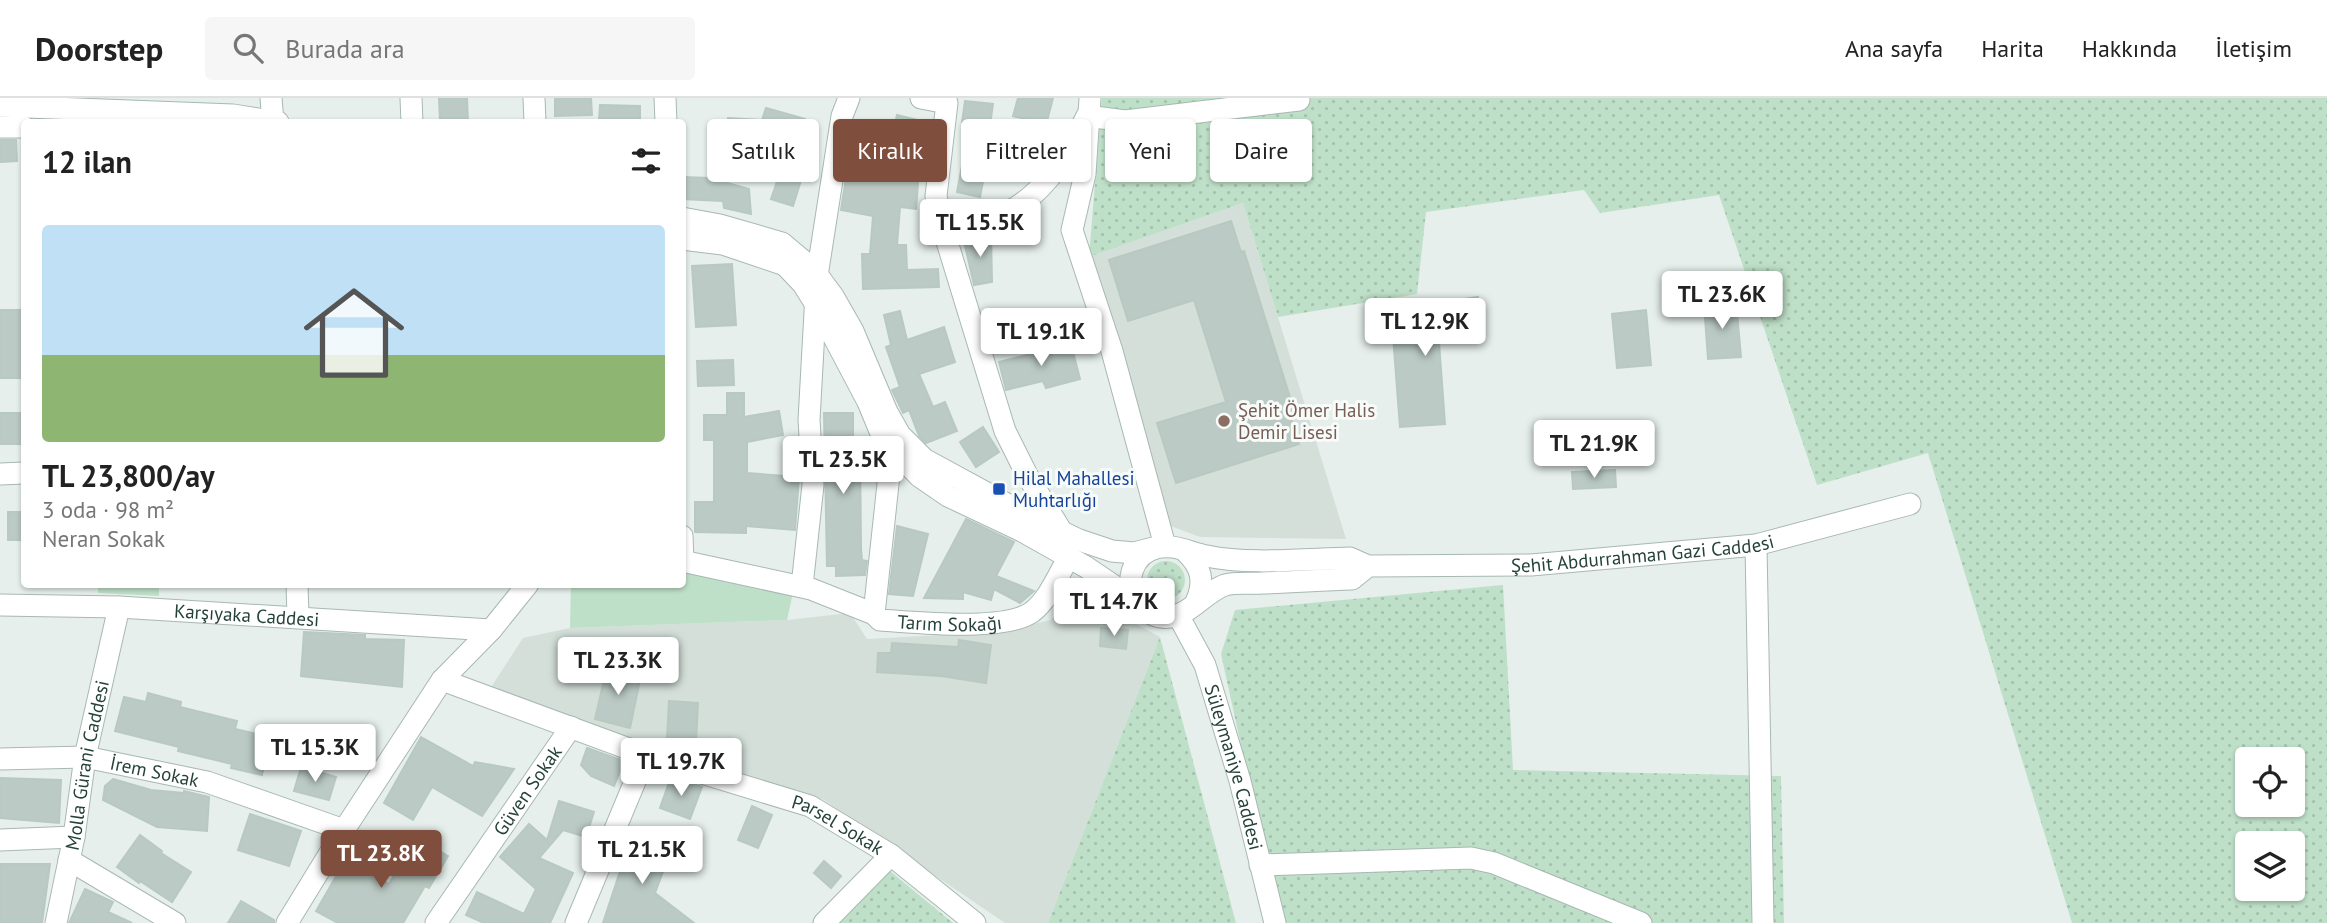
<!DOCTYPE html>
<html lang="tr">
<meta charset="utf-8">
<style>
body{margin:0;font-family:"PT Sans",sans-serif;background:#f6f6f6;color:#222;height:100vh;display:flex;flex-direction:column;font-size:26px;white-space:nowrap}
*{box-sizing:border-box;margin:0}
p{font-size:23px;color:#767676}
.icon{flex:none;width:38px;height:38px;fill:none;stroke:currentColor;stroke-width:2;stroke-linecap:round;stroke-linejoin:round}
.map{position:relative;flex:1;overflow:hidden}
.sheet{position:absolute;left:21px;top:21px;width:665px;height:469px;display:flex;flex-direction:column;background:#fff;border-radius:7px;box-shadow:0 2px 5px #0004}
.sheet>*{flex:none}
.hud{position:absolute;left:707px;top:21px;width:665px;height:63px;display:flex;gap:14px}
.tools{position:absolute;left:2235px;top:649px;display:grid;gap:14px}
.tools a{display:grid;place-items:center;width:70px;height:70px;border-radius:7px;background:#fff;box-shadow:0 2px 5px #0004;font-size:35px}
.price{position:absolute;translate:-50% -60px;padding:0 16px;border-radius:7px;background:#fff;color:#222;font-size:23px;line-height:46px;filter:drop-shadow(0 2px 4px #0008)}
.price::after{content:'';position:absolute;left:50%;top:42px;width:21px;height:16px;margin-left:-10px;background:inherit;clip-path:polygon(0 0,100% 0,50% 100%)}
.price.on{background:#804e3d;color:#fff}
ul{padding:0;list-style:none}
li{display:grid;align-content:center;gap:14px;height:371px;padding:0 21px}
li+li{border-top:2px solid #e0e0e0}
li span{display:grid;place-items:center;height:217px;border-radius:7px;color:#555}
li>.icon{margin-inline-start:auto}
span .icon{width:126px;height:126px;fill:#fffc;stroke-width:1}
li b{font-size:30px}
h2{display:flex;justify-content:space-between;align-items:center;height:84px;padding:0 21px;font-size:30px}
.chip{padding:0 24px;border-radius:7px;background:#fff;box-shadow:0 2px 5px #0004;font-size:24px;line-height:63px}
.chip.on{background:#804e3d;color:#fff}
header{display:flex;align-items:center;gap:42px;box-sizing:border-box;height:98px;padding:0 35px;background:#fff;border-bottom:2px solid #e0e0e0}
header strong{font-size:33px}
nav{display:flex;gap:38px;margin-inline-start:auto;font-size:24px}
.search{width:490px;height:63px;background:#f6f6f6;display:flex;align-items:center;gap:18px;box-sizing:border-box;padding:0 24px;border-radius:7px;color:#767676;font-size:26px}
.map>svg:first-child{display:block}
</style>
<header>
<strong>Doorstep</strong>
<div class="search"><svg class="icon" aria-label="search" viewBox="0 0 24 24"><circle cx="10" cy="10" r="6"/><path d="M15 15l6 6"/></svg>Burada ara</div>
<nav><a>Ana sayfa</a><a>Harita</a><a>Hakkında</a><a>İletişim</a></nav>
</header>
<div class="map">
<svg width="2327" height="825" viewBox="0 0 2327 825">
<defs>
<pattern id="grass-dots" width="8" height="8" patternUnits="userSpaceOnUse" patternTransform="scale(1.75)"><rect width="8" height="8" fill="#bfe0c8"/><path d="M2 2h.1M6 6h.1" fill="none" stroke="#a4c1ad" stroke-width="1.8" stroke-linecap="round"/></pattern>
</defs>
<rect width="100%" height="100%" fill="#e6efeb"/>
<g fill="#d4dfda">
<path d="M1243 105 1346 441 1200 439 1168 427 1089 159Z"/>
<path d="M1073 492 1160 539 1048 825H1005L824 702 486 597 523 540 570 530 787 522 850 515 867 541 997 534 1051 522Z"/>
</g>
<g fill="url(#grass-dots)" fill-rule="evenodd">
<path d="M1102 0H2327V825H2072L1928 355 1817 387 1719 97 1600 115 1584 92 1426 114 1417 196 1278 219 1243 105 1089 159ZM2247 662H2292V707H2247ZM2247 746H2292V791H2247Z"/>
<circle cx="1166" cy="482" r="19"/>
<path d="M1503 487 1513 672 1781 678 1784 825H1280L1221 556 1235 512Z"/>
<path d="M1160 539 1236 825H1048Z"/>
<path d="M890 773 953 825H826Z"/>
</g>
<g fill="#bfe0c8">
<path d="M683 470 797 476 787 522 570 530 571 487 682 486Z"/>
<path d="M98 487H159V498L98 495Z"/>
</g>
<g fill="#bbcac4" stroke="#b8c9c2" stroke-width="2">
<path d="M439 0H467L468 24H440Z"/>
<path d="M555 0H591L592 17 555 18Z"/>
<path d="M1018 0H1053L1046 27 1013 18Z"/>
<path d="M965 3 993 6 990 27 962 24Z"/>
<path d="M600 7 640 8V24L599 23Z"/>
<path d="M766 10 805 21 794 53 816 61 810 79 803 76 793 108 771 101 782 69 779 67 784 52 726 50 728 20 762 22Z"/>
<path d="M897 17 930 25 915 84 918 85 916 111 900 109 897 147H906L907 172 938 171 939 189 863 191 862 156H870L873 118 841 112 852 42 889 51Z"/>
<path d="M0 42H16L17 63 0 64Z"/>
<path d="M962 68 985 73 980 99 957 94Z"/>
<path d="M682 79 710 80 749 91 751 116 724 110 723 103 682 101Z"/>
<path d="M1231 123 1241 154 1244 153 1294 312 1289 314 1299 346 1176 385 1157 325 1226 304 1194 202 1128 223 1109 162Z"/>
<path d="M991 136 992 184 974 187 964 143Z"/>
<path d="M732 166 736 227 696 229 692 168Z"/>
<path d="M1478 199 1482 224 1438 231 1445 326 1400 329 1391 212 1446 207 1445 204Z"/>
<path d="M1736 204 1741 259 1708 261 1704 206Z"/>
<rect x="0" y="212" width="24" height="68"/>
<path d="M1646 212 1651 267 1617 270 1612 216Z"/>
<path d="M900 213 907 242 944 229 955 264 919 276 933 309 945 304 957 333 926 345 919 338 909 312 903 315 892 292 900 289 886 249 891 247 884 217Z"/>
<path d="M1071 246 1080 281 1046 290 1043 283 1006 292 999 264Z"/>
<path d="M733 262 734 287 698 288 697 263Z"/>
<path d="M727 295H744V319L779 313 783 337 747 344V375L799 379 795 432 746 428V435L695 434V404H714V342H704V317H727Z"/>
<rect x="0" y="315" width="24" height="31"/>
<path d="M824 315H853V347H860L861 451 862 462 867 463 865 477 836 478V468H827Z"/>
<path d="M983 329 999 354 976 369 960 344Z"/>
<path d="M1615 372 1616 389 1573 391 1572 374Z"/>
<rect x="8" y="414" width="16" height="28"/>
<path d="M966 421 1014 444 996 478 1034 493 1020 505 994 491 991 502 963 494V501L924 500Z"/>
<path d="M897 428 928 436 913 498 889 496Z"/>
<path d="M1101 530 1128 532 1126 551 1100 548Z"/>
<path d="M304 534 365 537V541L404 542 402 589 301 578Z"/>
<path d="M959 542 991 547 986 585 941 578 877 574 878 555H891L892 545 958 549Z"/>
<path d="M607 569 641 577 630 630 595 621Z"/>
<path d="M148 595 181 604 180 609 237 623 235 631 270 639 262 677 231 670 232 666 178 653 179 649 115 633 124 599 146 604Z"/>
<path d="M669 603 698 605 696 643 667 641Z"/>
<path d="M421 639 473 668 475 664 514 671 482 718 432 689 413 722 384 705Z"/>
<path d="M587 650 624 663 614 688 591 678 581 667Z"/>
<path d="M301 669 336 679 329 702 294 693Z"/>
<path d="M671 679 702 689 690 721 660 710Z"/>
<path d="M0 680 61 682 59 725 0 720Z"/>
<path d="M113 681 151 692 184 695V693L209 699 207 733 157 729 103 702 105 688Z"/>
<path d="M559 703 594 714 586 739 563 732 539 760 573 775 550 825H484L466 817 477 794 524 816 536 791 500 759 529 726 547 742Z"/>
<path d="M752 708 772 717 758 750 738 742Z"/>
<path d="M250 716 301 733 289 768 238 752Z"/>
<path d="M633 734 673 747 655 795 694 825H603Z"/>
<path d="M140 737 162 753 161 755 191 774 172 804 140 783 139 785 117 769Z"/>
<path d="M421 742 448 758 429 790 425 788 403 825H338L316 813 346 761 389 786 395 776 399 779Z"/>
<path d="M824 763 841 778 831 790 814 775Z"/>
<path d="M0 766H50L42 825H0Z"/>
<path d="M85 791 113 804 108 814 132 825H69Z"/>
<path d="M241 803 274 822V825H228Z"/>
</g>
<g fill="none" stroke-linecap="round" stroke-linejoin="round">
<g stroke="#a8b8b2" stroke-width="23">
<g id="minor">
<path d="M271 0 273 24"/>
<path d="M411 0 412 24"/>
<path d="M534 0 535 24"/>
<path d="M665 0 666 24"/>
<path d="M921 0 947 5 936 98 944 134 1005 333 1027 377 1062 434"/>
<path d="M1090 0 1085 76 1072 132 1112 253 1165 448"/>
<path d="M0 8 233 17 278 24"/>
<path d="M0 29H24"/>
<path d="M682 120 720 127 782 145 813 171 833 198 853 233 887 314 900 337 924 361 1027 417 1079 442 1112 453 1134 455 1153 450"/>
<path d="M944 134C959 130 976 127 991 122 1040 104 1065 62 1087 18L1125 23 1299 2"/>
<path d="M682 141 723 146 785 167 803 186 821 215 868 304 880 333 896 354 919 378 948 398 1022 433 1086 469 1135 502"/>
<path d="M0 376 24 375"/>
<path d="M682 438 683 463"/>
<path d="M1756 447 1763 825"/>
<path d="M1186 454C1202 469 1205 484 1196 504"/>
<path id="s1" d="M682 463 811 491 874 516 880 522C915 524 1004 534 1032 514 1049 501 1058 477 1069 459"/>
<path id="s2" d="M1368 468 1352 481C1322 482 1292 484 1262 485 1251 486 1235 484 1225 487 1205 494 1191 516 1170 519 1158 521 1146 515 1138 505 1123 486 1132 456 1156 450 1173 445 1190 455 1207 458 1247 467 1307 461 1350 460L1368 468 1531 467 1756 447 1910 406"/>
<path d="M297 486 298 519"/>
<path d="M802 488 813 387 809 322 817 178 842 18 849 0"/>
<path id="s3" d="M0 507 119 509 491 532"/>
<path d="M874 516 892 349"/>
<path id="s4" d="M1178 517 1205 567 1240 683 1275 825"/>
<path id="s5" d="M442 582 659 662 810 708 891 757 975 825"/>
<path id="s6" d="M0 661 85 659 207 684 344 732"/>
<path d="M0 742 74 739"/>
<path d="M69 762 175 825"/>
<path d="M1260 767 1471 760 1494 765 1641 825"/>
<path id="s7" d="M56 825 74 739 85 659 119 509"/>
<path d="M287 825 344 732 442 582 491 532 528 486"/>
<path id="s8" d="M436 825 571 629"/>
<path d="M576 825 646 657"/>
<path d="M824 825 891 757"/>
</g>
</g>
<use href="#minor" stroke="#fff" stroke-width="21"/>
</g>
<circle fill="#8d6e63" stroke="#f7fbf9" stroke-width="2.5" cx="1224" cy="323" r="7"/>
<rect fill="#1a4fb4" stroke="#f7fbf9" stroke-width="2.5" x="992" y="384" width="14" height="14" rx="3.5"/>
<g text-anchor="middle" stroke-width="6" stroke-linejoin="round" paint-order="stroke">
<g font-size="19" fill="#785e54" stroke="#f7fbf9" text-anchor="start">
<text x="1238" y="319">Şehit Ömer Halis<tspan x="1238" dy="22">Demir Lisesi</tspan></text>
</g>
<g font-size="19" fill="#164399" stroke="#f7fbf9" text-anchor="start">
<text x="1013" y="387">Hilal Mahallesi<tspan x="1013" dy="22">Muhtarlığı</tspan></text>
</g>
<g font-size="19" fill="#24423a" stroke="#f7fbf9">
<text dy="7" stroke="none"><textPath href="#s2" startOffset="807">Şehit Abdurrahman Gazi Caddesi</textPath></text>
<text dy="7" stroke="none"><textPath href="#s3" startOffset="247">Karşıyaka Caddesi</textPath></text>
<text dy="7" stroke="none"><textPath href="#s1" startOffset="278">Tarım Sokağı</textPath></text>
<text dy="7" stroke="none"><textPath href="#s7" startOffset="161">Molla Gürani Caddesi</textPath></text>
<text dy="7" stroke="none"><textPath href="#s4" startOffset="163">Süleymaniye Caddesi</textPath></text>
<text dy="7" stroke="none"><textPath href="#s6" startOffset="156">İrem Sokak</textPath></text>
<text dy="7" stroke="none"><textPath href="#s8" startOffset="161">Güven Sokak</textPath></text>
<text dy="7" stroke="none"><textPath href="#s5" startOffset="422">Parsel Sokak</textPath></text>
</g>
</g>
</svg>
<div class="tools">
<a><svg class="icon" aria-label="locate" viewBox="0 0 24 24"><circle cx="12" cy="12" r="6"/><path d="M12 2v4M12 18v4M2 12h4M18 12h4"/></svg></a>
<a><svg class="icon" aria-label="layers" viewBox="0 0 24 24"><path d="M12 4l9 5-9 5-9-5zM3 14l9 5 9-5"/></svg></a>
</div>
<b class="price" style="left:980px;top:161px">TL 15.5K</b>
<b class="price" style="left:1722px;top:233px">TL 23.6K</b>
<b class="price" style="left:1425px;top:260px">TL 12.9K</b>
<b class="price" style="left:1041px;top:270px">TL 19.1K</b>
<b class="price" style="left:1594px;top:382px">TL 21.9K</b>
<b class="price" style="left:843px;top:398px">TL 23.5K</b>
<b class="price" style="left:1114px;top:540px">TL 14.7K</b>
<b class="price" style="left:618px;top:599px">TL 23.3K</b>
<b class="price" style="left:315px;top:686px">TL 15.3K</b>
<b class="price" style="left:681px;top:700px">TL 19.7K</b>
<b class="price" style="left:642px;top:788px">TL 21.5K</b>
<b class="price on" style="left:381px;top:792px">TL 23.8K</b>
<div class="hud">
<a class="chip">Satılık</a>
<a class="chip on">Kiralık</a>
<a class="chip">Filtreler</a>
<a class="chip">Yeni</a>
<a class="chip">Daire</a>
</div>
<section class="sheet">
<h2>12 ilan<svg class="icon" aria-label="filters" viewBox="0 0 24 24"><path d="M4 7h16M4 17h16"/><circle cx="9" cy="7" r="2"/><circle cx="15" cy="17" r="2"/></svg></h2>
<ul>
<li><span style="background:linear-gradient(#bfe0f5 60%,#8fb573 0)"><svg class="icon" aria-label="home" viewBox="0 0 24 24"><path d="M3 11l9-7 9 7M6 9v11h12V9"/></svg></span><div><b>TL 23,800/ay</b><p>3 oda · 98 m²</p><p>Neran Sokak</p></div></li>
</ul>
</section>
</div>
